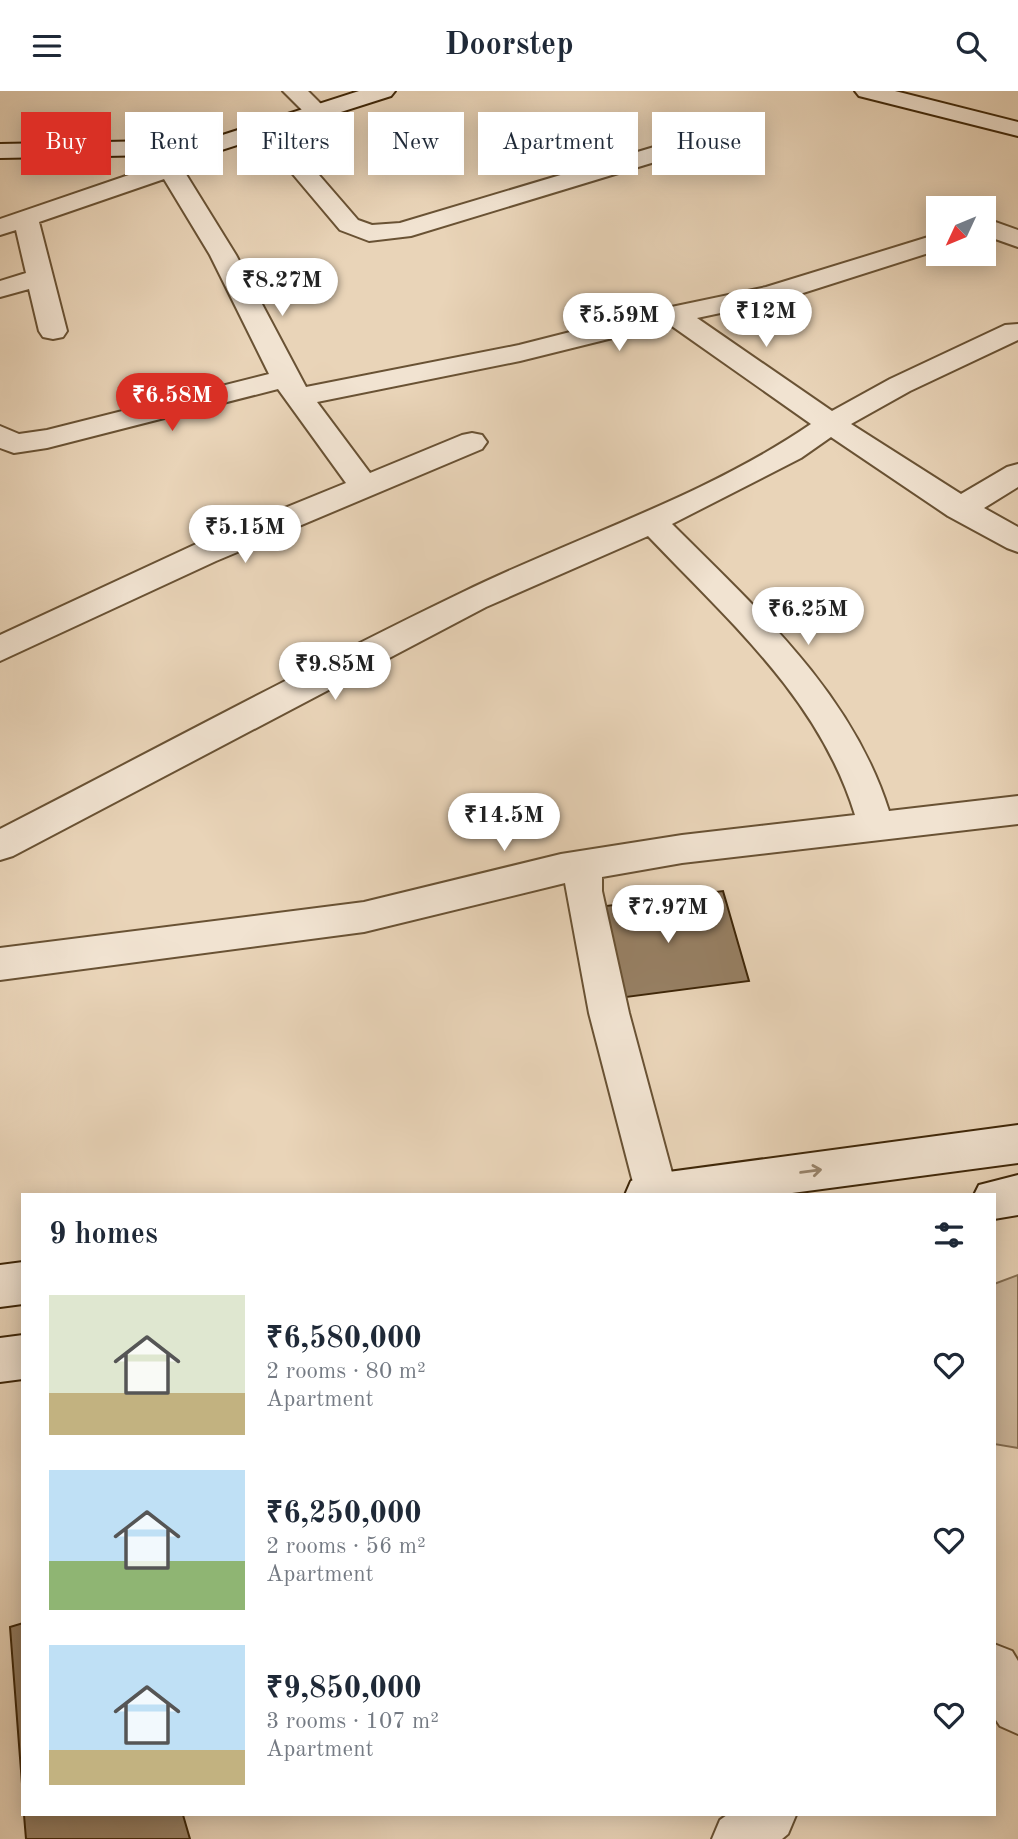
<!DOCTYPE html>
<meta charset="utf-8">
<style>
body{margin:0;font-family:"Old Standard TT",serif;background:#f2f2f3;color:#1f2937;height:100vh;display:flex;flex-direction:column;font-size:26px;white-space:nowrap}
*{box-sizing:border-box;margin:0}
p{font-size:23px;color:#747a83}
.icon{flex:none;width:38px;height:38px;fill:none;stroke:currentColor;stroke-width:2;stroke-linecap:round;stroke-linejoin:round}
.map{position:relative;flex:1;overflow:hidden}
.drawer{position:absolute;left:21px;top:1102px;width:975px;height:623px;display:flex;flex-direction:column;background:#fff;border-radius:0px;box-shadow:0 4px 18px #0003}
.drawer>*{flex:none}
.banner{position:absolute;left:21px;top:21px;width:976px;height:63px;display:flex;gap:14px}
.needle{width:46px;rotate:226deg}
.fabs{position:absolute;left:926px;top:105px;display:grid;gap:14px}
.fabs a{display:grid;place-items:center;width:70px;height:70px;border-radius:0px;background:#fff;box-shadow:0 4px 18px #0003;font-size:35px}
.price{position:absolute;translate:-50% -60px;padding:0 16px;border-radius:24px;background:#fff;color:#222;font-size:23px;line-height:46px;filter:drop-shadow(0 2px 4px #0008)}
.price::after{content:'';position:absolute;left:50%;top:42px;width:21px;height:16px;margin-left:-10px;background:inherit;clip-path:polygon(0 0,100% 0,50% 100%)}
.price.active{background:#d93025;color:#fff}
ul{padding:0;list-style:none}
li{display:flex;align-items:center;gap:21px;height:175px;padding:0 28px}
li span{display:grid;place-items:center;flex:none;width:196px;height:140px;border-radius:0px;color:#555}
li>.icon{margin-inline-start:auto}
span .icon{width:84px;height:84px;fill:#fffc;stroke-width:1}
li b{font-size:30px}
h2{display:flex;justify-content:space-between;align-items:center;height:84px;padding:0 28px;font-size:30px}
.chip{padding:0 24px;border-radius:0px;background:#fff;box-shadow:0 4px 18px #0003;font-size:24px;line-height:63px}
.chip.active{background:#d93025;color:#fff}
header{display:flex;justify-content:space-between;align-items:center;height:91px;padding:0 28px;background:#fff;font-size:32px;font-weight:600}
.map>svg:first-child{display:block}
</style>
<header><svg class="icon" aria-label="menu" viewBox="0 0 24 24"><path d="M4 6h16M4 12h16M4 18h16"/></svg>Doorstep<svg class="icon" aria-label="search" viewBox="0 0 24 24"><circle cx="10" cy="10" r="6"/><path d="M15 15l6 6"/></svg></header>
<div class="map">
<svg width="1018" height="1748" viewBox="0 0 1018 1748">
<rect width="100%" height="100%" fill="#e9d4b8"/>
<filter id="stains"><feTurbulence type="fractalNoise" baseFrequency=".00286" numOctaves="4"/><feColorMatrix values="0 0 0 0 .2 0 0 0 0 .09 0 0 0 0 .02 0 0 0 .5 -.17"/></filter>
<radialGradient id="worn" r=".72"><stop offset=".6" stop-color="#630" stop-opacity="0"/><stop offset="1" stop-color="#630" stop-opacity=".3"/></radialGradient>
<path fill="#ccb69a" stroke="#856e51" stroke-width="2" d="M1018 1184V1357L994 1353V1193Z"/>
<g fill="#978064" stroke="#3e2608" stroke-width="2">
<path d="M723 800 749 890 611 908 590 817Z"/>
<path d="M23 1532V1706L10 1536Z"/>
<path d="M24 1724H183L190 1748H26Z"/>
</g>
<g fill="none" stroke-linecap="round" stroke-linejoin="round">
<g stroke="#695234" stroke-width="4">
<g id="street">
<path d="M283 0H308L329 21 325 26H309Z"/>
<path d="M266 30 274 32 358 129 372 134 400 132 721 36 729 34 737 36 741 41 737 46 411 145 369 150 340 139 254 37 258 32Z"/>
<path d="M192 59 201 61 204 66 201 71 184 80 236 164 306 296 519 254 657 219 766 196 938 143V159L781 209 697 227 832 320 890 288 1005 234 1018 233V249L910 300 851 333 961 403 1007 376 1018 373V396L984 417 1018 436V461L1007 457 948 425 831 346 801 367 672 433C757 518 852 602 889 720L1018 705V733L682 772 602 786V800L629 922 678 1104 636 1103 589 922 565 792 364 841 0 889V857L364 811 561 763 682 744 855 724C820 609 728 529 648 445L486 516 13 765 0 769V738C154 659 307 576 463 501 578 445 704 406 811 333L669 233 520 270 317 311 370 382 462 344 472 342 482 344 487 351 482 358 216 470 0 570V544L194 454 346 392 278 298 47 357 14 362 0 357V335L19 343 47 339 269 283 210 164 164 88 39 131 67 240 63 246 53 248 43 246 39 240 29 198 0 206V190L26 182 16 139 0 144V128L161 73Z"/>
<path d="M984 127 1018 139V156L984 144Z"/>
<path d="M994 1553 1012 1560 1018 1570V1643L1000 1635 994 1626Z"/>
<path d="M727 1724H796L788 1743 782 1748H712L720 1729Z"/>
</g>
</g>
<g stroke="#3e2608" stroke-width="4">
<g id="secondary">
<path d="M359 0H395L391 5 209 63 0 67V53L207 49Z"/>
<path d="M855 0H895L1018 31V45L859 5Z"/>
<path d="M1018 1034V1072L777 1104H625L631 1090 646 1084Z"/>
<path d="M1018 1084V1124L994 1128V1104H974L979 1094Z"/>
<path d="M23 1171V1213L0 1216V1174Z"/>
<path d="M23 1244V1288L0 1291V1247Z"/>
</g>
</g>
<use href="#street" fill="#f1e3d1" fill-rule="evenodd"/>
<use href="#secondary" fill="#f1e3d1" fill-rule="evenodd"/>
</g>
<defs><path id="oneway-shaft" d="M-6 0H5M1.5-3L5.5 0L1.5 3" fill="none" stroke-width="1.6" stroke-linecap="round" stroke-linejoin="round" transform="scale(1.75)"/></defs>
<use stroke="#98846c" href="#oneway-shaft" transform="translate(811 1080) rotate(-8)"/>
<rect width="100%" height="100%" filter="url(#stains)"/>
<rect width="100%" height="100%" fill="url(#worn)"/>
</svg>
<div class="fabs">
<a><svg class="needle" viewBox="-14 -14 28 28"><path d="M0-13l5 13h-10z" fill="#e53935"/><path d="M0 13l5-13h-10z" fill="#747a83"/></svg></a>
</div>
<b class="price" style="left:282px;top:227px">₹8.27M</b>
<b class="price" style="left:766px;top:258px">₹12M</b>
<b class="price" style="left:619px;top:262px">₹5.59M</b>
<b class="price active" style="left:172px;top:342px">₹6.58M</b>
<b class="price" style="left:245px;top:474px">₹5.15M</b>
<b class="price" style="left:808px;top:556px">₹6.25M</b>
<b class="price" style="left:335px;top:611px">₹9.85M</b>
<b class="price" style="left:504px;top:762px">₹14.5M</b>
<b class="price" style="left:668px;top:854px">₹7.97M</b>
<div class="banner">
<a class="chip active">Buy</a>
<a class="chip">Rent</a>
<a class="chip">Filters</a>
<a class="chip">New</a>
<a class="chip">Apartment</a>
<a class="chip">House</a>
</div>
<section class="drawer">
<h2>9 homes<svg class="icon" aria-label="filters" viewBox="0 0 24 24"><path d="M4 7h16M4 17h16"/><circle cx="9" cy="7" r="2"/><circle cx="15" cy="17" r="2"/></svg></h2>
<ul>
<li><span style="background:linear-gradient(#dfe7d0 70%,#c2b280 0)"><svg class="icon" aria-label="home" viewBox="0 0 24 24"><path d="M3 11l9-7 9 7M6 9v11h12V9"/></svg></span><div><b>₹6,580,000</b><p>2 rooms · 80 m²</p><p>Apartment</p></div><svg class="icon" aria-label="heart" viewBox="0 0 24 24"><path d="M12 20l-8-8c-3-5 5-10 8-4 3-6 11-1 8 4z"/></svg></li>
<li><span style="background:linear-gradient(#bfe0f5 65%,#8fb573 0)"><svg class="icon" aria-label="home" viewBox="0 0 24 24"><path d="M3 11l9-7 9 7M6 9v11h12V9"/></svg></span><div><b>₹6,250,000</b><p>2 rooms · 56 m²</p><p>Apartment</p></div><svg class="icon" aria-label="heart" viewBox="0 0 24 24"><path d="M12 20l-8-8c-3-5 5-10 8-4 3-6 11-1 8 4z"/></svg></li>
<li><span style="background:linear-gradient(#bfe0f5 75%,#c2b280 0)"><svg class="icon" aria-label="home" viewBox="0 0 24 24"><path d="M3 11l9-7 9 7M6 9v11h12V9"/></svg></span><div><b>₹9,850,000</b><p>3 rooms · 107 m²</p><p>Apartment</p></div><svg class="icon" aria-label="heart" viewBox="0 0 24 24"><path d="M12 20l-8-8c-3-5 5-10 8-4 3-6 11-1 8 4z"/></svg></li>
</ul>
</section>
</div>
